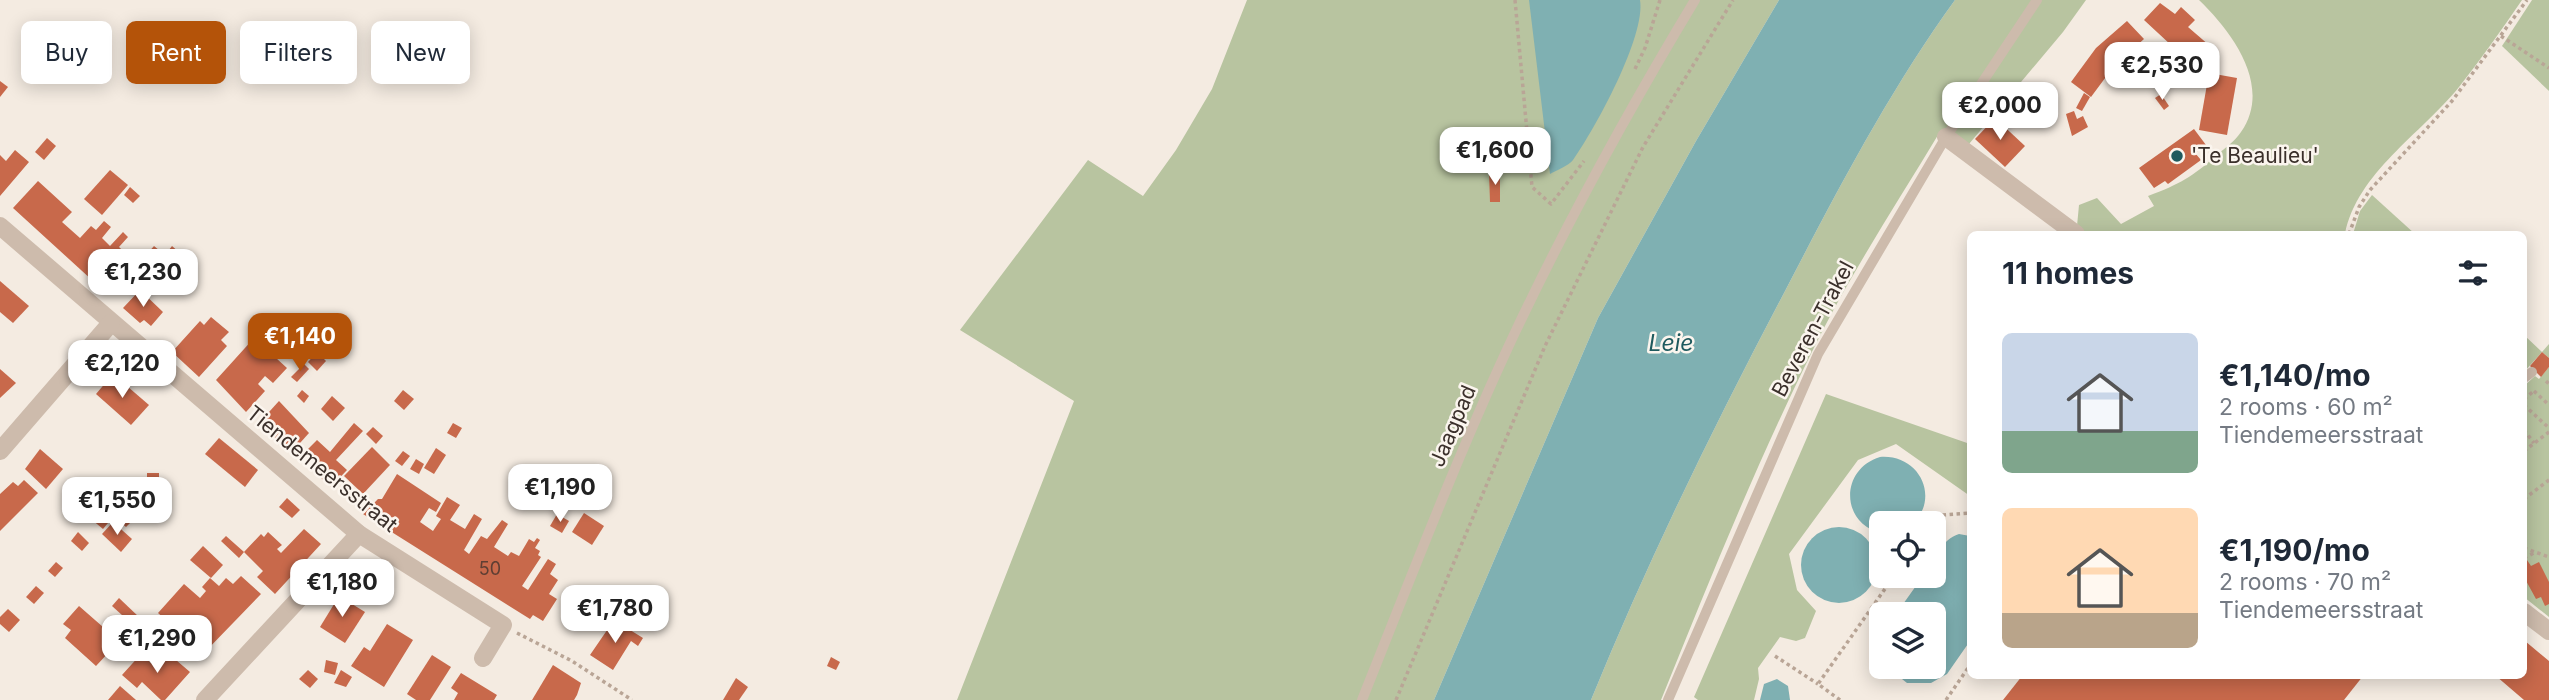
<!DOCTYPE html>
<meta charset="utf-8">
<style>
body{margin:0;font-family:Inter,sans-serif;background:#f2f2f3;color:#1f2937;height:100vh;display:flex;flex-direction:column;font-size:26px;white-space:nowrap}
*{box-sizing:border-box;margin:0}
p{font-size:23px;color:#747a83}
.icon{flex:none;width:38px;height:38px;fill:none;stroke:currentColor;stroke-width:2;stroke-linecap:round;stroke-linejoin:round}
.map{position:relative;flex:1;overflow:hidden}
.sheet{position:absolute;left:1967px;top:231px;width:560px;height:448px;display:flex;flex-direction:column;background:#fff;border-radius:10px;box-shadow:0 4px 18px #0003}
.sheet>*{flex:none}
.hud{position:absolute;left:21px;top:21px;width:665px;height:63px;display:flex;gap:14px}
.fabs{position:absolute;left:1869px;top:511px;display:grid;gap:14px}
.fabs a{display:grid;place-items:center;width:77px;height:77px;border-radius:10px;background:#fff;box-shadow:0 4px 18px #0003;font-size:35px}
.price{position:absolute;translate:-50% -60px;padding:0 16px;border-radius:14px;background:#fff;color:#222;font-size:23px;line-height:46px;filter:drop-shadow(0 2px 4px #0008)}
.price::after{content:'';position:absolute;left:50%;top:42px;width:21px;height:16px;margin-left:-10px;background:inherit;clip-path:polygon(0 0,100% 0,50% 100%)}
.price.current{background:#b45309;color:#fff}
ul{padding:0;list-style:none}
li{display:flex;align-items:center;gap:21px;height:175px;padding:0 35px}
li span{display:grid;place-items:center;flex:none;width:196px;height:140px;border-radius:10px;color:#555}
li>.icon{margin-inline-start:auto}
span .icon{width:84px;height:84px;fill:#fffc;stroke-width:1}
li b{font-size:30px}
h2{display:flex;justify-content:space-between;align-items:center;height:84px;padding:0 35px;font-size:30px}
.chip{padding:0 24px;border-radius:10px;background:#fff;box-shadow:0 4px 18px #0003;font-size:24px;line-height:63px}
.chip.current{background:#b45309;color:#fff}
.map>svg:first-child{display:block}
</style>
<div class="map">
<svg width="2549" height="700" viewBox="0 0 2549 700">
<rect width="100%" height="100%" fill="#f4ebe1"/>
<g fill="#b8c4a0">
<path d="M1247 0H1779L1696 141 1598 318 1434 700H957L1074 401 960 330 1088 160 1143 196 1176 150 1212 89Z"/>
<path d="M1955 0H2086L2063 32 1969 144 1938 135C1900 198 1859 261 1825 326 1763 447 1712 574 1661 700H1591C1648 560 1714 426 1784 293 1836 193 1889 91 1955 0Z"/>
<path d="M2199 0H2522C2502 29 2481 59 2459 87 2421 134 2357 173 2345 234H2086L2077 226 2079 205 2097 198 2121 224 2154 206 2148 196C2180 184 2192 177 2217 155 2225 148 2235 141 2241 132 2273 86 2232 32 2199 0Z"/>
<path d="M2532 0H2549V91L2502 46Z"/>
<path d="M2372 195 2415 234H2353L2360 211Z"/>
<path d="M2524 335 2542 352 2549 344V358L2542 352 2524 372Z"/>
<path d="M2549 367V617L2524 597V386L2535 376 2539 379Z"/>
<path d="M1826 394 1970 444V496L1896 444 1858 460 1789 554 1797 590 1816 611 1805 638 1796 641 1780 637 1758 668 1759 679 1754 700H1698L1694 697Z"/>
</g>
<g fill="#7fb0b2">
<path d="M1529 0H1640C1646 36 1595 129 1573 160 1568 166 1557 170 1550 174Z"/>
<path d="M1779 0H1955C1889 91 1836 193 1784 293 1714 426 1648 560 1591 700H1434L1598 318 1696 141Z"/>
<path d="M1880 457C1918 454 1940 495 1914 523H1881V533C1840 523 1840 469 1880 457Z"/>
<circle cx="1839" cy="565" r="38"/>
<path d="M1959 534 1970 536V641L1947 674 1931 683H1907L1887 667H1934V614H1896L1923 576H1934C1934 558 1941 540 1959 534Z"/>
<path d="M1777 679 1788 686 1790 700H1760L1764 684Z"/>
</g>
<g fill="#c8694b">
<path d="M2160 3 2175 14 2181 7 2195 20 2188 27 2217 52 2199 71 2144 20Z"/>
<path d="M2127 21 2144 39 2114 66 2091 97 2071 82 2096 48Z"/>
<path d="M2209 73 2237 78 2227 135 2199 130Z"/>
<path d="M0 81 8 87 0 97Z"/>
<path d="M2084 93 2090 97 2082 111 2076 108Z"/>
<path d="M2161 94 2169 106 2164 110 2155 98Z"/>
<path d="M2074 111 2077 119 2083 116 2088 127 2072 136 2066 114Z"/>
<path d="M1995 118 2025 146 2005 167 1975 139Z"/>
<path d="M2194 129 2206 145 2195 153 2201 160 2168 184 2165 181 2154 188 2139 168Z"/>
<path d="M47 138 56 146 44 160 35 152Z"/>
<path d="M15 150 29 162 0 196V155L6 161Z"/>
<path d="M110 170 128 185 102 215 84 199Z"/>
<path d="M1489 173H1500V202H1490Z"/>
<path d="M38 181 72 212 62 222 80 238 91 226 96 230 104 221 111 227 102 238 110 246 123 232 128 237 119 247 136 263 110 292 106 289 104 291 13 208Z"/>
<path d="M130 187 140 196 133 203 124 195Z"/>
<path d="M154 246 165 255 172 246 181 254 154 283 142 272 145 269 139 263Z"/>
<path d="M0 281 29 306 13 323 0 312Z"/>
<path d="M140 290 163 312 151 326 144 320 140 323 123 308Z"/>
<path d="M211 317 229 332 221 340 227 346 199 377 172 352 200 321 204 325Z"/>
<path d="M254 338 287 368 273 383 265 376 258 384 265 391 246 412 216 380Z"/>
<path d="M317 352 326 361 317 371 308 362Z"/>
<path d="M2542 352 2549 358V367L2541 377 2530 366Z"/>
<path d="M304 364 309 369 297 382 291 377Z"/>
<path d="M0 369 16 383 0 398Z"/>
<path d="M113 374 149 405 131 425 96 394Z"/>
<path d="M302 390 309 396 304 403 297 396Z"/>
<path d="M403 390 414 399 404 410 394 401Z"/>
<path d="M332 396 345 408 333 421 321 409Z"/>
<path d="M279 401 309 433 291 453 259 423Z"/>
<path d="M354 423 363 431 336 460 347 470 331 487 306 464 309 460 303 454 317 440 330 452Z"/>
<path d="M453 423 462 428 456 438 447 433Z"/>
<path d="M373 427 383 436 376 444 366 434Z"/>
<path d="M219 438 258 470 245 487 205 454Z"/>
<path d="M372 447 390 465 363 494 344 476Z"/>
<path d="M436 448 446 455 434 474 424 468Z"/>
<path d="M40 449 63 469 46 489 25 469Z"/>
<path d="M403 451 410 456 402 466 395 461Z"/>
<path d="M416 459 424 464 419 474 410 469Z"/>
<rect x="147" y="473" width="12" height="8"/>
<path d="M397 474 441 503 436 512 429 508 420 522 433 531 441 519 436 516 447 497 460 505 450 520 465 529 474 514 482 519 464 550 469 554 481 536 487 539 502 520 508 524 494 547 508 556 511 552 519 556 529 539 534 542 537 538 540 540 535 548 540 551 538 555 541 557 522 586 528 590 548 559 556 564 550 574 558 580 549 594 557 599 543 621 533 615 530 619 363 514 378 499H382Z"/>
<path d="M24 480 38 493 0 531V494L13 482 18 486Z"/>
<path d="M523 483 531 488 525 498 517 493Z"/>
<path d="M552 486 561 491 554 502 546 497Z"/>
<path d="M570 493 582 501 578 506 566 499Z"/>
<path d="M287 498 300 510 292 518 279 507Z"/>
<path d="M102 507 113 517 103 529 91 519Z"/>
<path d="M129 507 138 515 126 527 118 520Z"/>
<path d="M584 513 604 526 592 545 572 532Z"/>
<path d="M557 514 569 521 562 533 550 526Z"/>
<path d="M113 522 132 539 121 552 102 534Z"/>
<path d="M304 529 321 544 275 594 257 577 263 571 244 552 239 558 221 541 226 536 244 552 261 534 264 537 268 532 282 545 277 549 281 553Z"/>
<path d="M78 532 89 543 82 551 71 541Z"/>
<path d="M203 546 223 565 211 578 190 560Z"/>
<path d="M2527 560 2531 566 2539 562 2549 582V604L2545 606 2541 597 2536 599 2524 577V562Z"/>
<path d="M56 562 63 568 55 577 48 571Z"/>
<path d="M241 576 261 594 203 654 180 630 170 641 159 632 168 622 158 613 184 584 200 598 206 591 202 587 210 578 219 586 226 578 233 584Z"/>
<path d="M376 585 386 592 381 600 371 593Z"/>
<path d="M36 586 44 593 34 604 26 597Z"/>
<path d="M339 596 365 612 345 643 320 627Z"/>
<path d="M119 598 140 618 133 625 112 606Z"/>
<path d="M79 606 111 634 102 644 110 651 96 666 65 638 71 630 63 624Z"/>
<path d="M8 609 20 620 9 632 0 624V617Z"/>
<path d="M614 620 643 638 638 646 631 641 613 670 590 655Z"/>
<path d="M387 624 413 640 384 687 351 666 364 647 370 651Z"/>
<path d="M2525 641 2549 661V700H2524L2496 676H2524Z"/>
<path d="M141 654 151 663 158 655 164 660 169 654 190 672 165 700H161L142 682 137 688 122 675Z"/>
<path d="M432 655 451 667 430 700H416L407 694Z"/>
<path d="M831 657 840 662 836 670 827 666Z"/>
<path d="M326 660 338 663 335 675 324 672Z"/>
<path d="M553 665 581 683 577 695 574 700H532Z"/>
<path d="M308 670 318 679 310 688 299 679Z"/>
<path d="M341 670 352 677 346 687 334 683Z"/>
<path d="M461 673 497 695 494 700H454L458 693 451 688Z"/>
<path d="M2022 676H2363L2344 700H2003Z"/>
<path d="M736 678 748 687 739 700H723Z"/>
<path d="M120 686 136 700H108Z"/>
</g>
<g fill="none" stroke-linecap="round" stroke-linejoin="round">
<g stroke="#b9a596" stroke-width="3.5" stroke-dasharray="3.5 3.5" stroke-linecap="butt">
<path d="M1515 0 1532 187 1551 204 1584 161"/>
<path d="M2501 36 2549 68"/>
<path d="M1635 69 1645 48 1660 0"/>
<path d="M2349 234 2359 207 2370 190 2452 101 2527 0"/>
<path d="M2546 381 2549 384"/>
<path d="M2534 391 2549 405"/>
<path d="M2524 399 2534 391"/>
<path d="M2524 405 2549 428"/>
<path d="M2524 430 2534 443"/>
<path d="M2524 451 2549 432"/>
<path d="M2524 499 2549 480"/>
<path d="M1931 523 1943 515 1970 513"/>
<path d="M2524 548 2549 557"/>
<path d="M2524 558 2534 553"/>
<path d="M517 633 572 661 632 700"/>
<path d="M1775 656 1818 684"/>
<path d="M1396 700 1545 346 1643 147 1733 0"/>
<path d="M1840 700 1818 684 1894 576"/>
<path d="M1946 700 1970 665"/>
</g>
<g stroke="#cdbbac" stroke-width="10">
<path d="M2524 378 2532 372"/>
<path d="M1362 700C1410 580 1456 459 1511 341 1566 224 1628 111 1695 0"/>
<path d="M1668 700 1818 354 1946 137 2037 0"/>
</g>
<g stroke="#cdbbac" stroke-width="18">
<path d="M1946 137 2076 234"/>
<path d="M0 226 359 534 503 625 483 658"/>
<path d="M0 451 111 323"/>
<path d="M2524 612 2549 631"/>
<path d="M205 700 359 534"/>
</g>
</g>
<circle fill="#1f5a5e" stroke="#fbf5ee" stroke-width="2.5" cx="2177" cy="156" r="7"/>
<g text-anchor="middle" stroke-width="5" stroke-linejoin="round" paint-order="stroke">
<g font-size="18" fill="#5e3e33">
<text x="490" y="575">50</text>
</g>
<g font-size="21" fill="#3b302b" stroke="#fbf5ee" text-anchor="start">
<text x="2191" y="163">'Te Beaulieu'</text>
</g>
<g font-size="21" fill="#3b302b" stroke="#fbf5ee">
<text transform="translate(1813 329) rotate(-62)" y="7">Beveren-Trakel</text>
<text transform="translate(1453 426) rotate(-67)" y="7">Jaagpad</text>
<text transform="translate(322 469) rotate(39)" y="7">Tiendemeersstraat</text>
</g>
<g font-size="23" font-style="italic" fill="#1f5a5e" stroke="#fbf5ee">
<text x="1671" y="351">Leie</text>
</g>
</g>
</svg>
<div class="fabs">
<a><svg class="icon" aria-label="locate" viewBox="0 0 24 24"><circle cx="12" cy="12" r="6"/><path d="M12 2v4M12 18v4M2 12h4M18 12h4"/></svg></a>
<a><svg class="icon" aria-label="layers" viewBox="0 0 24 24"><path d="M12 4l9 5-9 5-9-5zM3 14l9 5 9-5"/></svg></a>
</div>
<b class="price" style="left:2162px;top:102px">€2,530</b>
<b class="price" style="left:2000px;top:142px">€2,000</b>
<b class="price" style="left:1495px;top:187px">€1,600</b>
<b class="price" style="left:143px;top:309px">€1,230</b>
<b class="price current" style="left:300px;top:373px">€1,140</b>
<b class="price" style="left:122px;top:400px">€2,120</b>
<b class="price" style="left:560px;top:524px">€1,190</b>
<b class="price" style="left:117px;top:537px">€1,550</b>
<b class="price" style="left:342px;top:619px">€1,180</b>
<b class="price" style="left:615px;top:645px">€1,780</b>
<b class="price" style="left:157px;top:675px">€1,290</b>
<div class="hud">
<a class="chip">Buy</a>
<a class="chip current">Rent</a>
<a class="chip">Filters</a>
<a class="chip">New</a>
</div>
<section class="sheet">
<h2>11 homes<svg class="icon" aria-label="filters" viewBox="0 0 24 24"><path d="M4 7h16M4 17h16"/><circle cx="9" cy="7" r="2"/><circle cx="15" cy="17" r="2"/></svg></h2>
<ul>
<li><span style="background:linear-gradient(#c9d6e8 70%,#7fa58c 0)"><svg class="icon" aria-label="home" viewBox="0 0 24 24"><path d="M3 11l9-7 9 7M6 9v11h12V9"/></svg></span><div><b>€1,140/mo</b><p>2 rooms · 60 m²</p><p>Tiendemeersstraat</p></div></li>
<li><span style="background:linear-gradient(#ffd9b3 75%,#b9a48a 0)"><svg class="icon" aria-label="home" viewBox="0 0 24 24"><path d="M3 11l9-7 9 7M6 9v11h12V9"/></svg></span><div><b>€1,190/mo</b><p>2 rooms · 70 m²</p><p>Tiendemeersstraat</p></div></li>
</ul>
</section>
</div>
